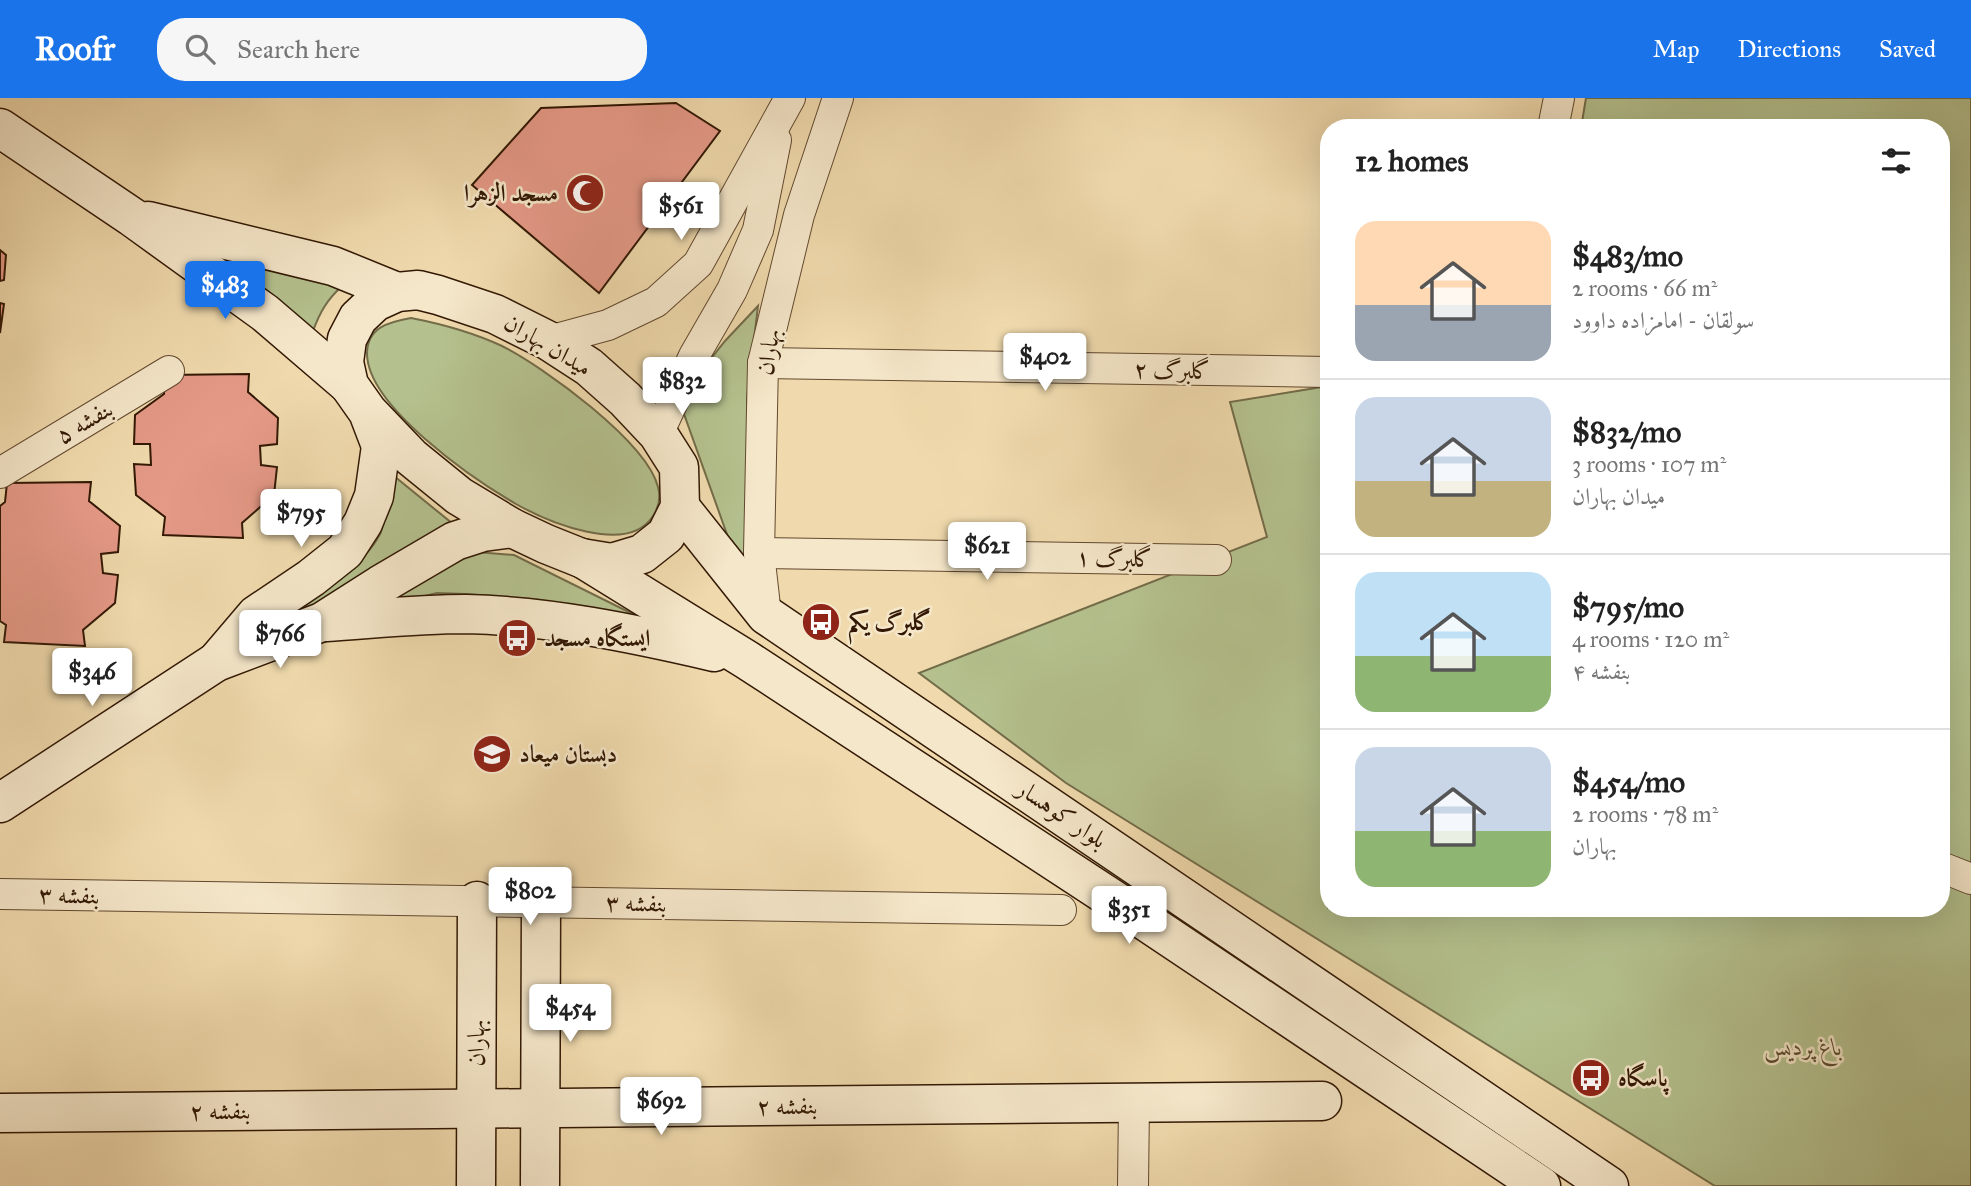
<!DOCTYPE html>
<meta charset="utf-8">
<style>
body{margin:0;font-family:"IM FELL Great Primer",Amiri,serif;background:#f6f6f6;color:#222;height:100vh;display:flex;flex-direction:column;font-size:26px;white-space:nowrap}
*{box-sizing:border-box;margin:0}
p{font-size:23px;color:#767676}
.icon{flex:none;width:38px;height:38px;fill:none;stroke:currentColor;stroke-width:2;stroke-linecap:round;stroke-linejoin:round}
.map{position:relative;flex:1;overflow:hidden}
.sheet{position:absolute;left:1320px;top:21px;width:630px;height:798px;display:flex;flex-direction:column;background:#fff;border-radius:28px;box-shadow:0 7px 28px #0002}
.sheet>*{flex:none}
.price{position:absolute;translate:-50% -60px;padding:0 16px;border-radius:7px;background:#fff;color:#222;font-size:23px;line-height:46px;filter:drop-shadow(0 2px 4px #0008)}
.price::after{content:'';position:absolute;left:50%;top:42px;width:21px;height:16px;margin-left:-10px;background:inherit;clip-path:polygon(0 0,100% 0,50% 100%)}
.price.on{background:#1a73e8;color:#fff}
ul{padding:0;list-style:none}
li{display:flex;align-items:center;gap:21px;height:175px;padding:0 35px}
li+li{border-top:2px solid #e0e0e0}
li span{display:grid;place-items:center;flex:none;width:196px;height:140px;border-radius:21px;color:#555}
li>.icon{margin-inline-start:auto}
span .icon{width:84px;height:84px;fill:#fffc;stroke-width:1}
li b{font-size:30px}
h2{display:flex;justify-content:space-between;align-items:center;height:84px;padding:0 35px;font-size:30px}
header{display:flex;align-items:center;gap:42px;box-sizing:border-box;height:98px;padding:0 35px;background:#1a73e8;color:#fff}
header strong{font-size:33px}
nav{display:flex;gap:38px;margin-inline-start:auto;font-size:24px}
.search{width:490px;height:63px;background:#f6f6f6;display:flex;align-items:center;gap:18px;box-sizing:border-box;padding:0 24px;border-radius:28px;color:#767676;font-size:26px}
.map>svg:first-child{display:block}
</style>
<header>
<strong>Roofr</strong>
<div class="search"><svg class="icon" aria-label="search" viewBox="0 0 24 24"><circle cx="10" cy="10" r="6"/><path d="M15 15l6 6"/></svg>Search here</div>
<nav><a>Map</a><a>Directions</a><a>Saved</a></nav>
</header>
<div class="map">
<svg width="1971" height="1088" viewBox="0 0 1971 1088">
<rect width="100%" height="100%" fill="#f0daad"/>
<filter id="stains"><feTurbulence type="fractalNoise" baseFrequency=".00286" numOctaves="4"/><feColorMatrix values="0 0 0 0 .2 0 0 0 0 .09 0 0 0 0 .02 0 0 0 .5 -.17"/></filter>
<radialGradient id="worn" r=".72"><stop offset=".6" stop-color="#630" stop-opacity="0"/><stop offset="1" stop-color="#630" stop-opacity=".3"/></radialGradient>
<g fill="#b4c18e" stroke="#736c49" stroke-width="2">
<path d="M1586 0H1971V1088H1715L1066 685 919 575 1267 439 1230 304 1328 288V810H1941V30H1581Z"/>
<path d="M195 155 334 180 341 189C327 202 320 214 313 233Z"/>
<path d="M758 208 747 300 749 480 734 456 684 316 698 277 725 243Z"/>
<path d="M411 220C442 226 474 235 502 248 544 269 647 344 658 389 661 400 659 409 653 418 628 458 548 424 516 406 473 381 368 309 367 256 367 229 389 224 411 220Z"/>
<path d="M394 378 453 426 340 495 255 539C291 514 361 474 380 436 386 422 390 394 394 378Z"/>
<path d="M476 454 514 457 661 530 541 502 465 496 437 495 367 512Z"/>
</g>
<g fill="#e59987" stroke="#321804" stroke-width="2">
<path d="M676 5 720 33 599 195 472 87 541 10Z"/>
<path d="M0 152 6 157 4 182 0 183Z"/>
<path d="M0 205 4 206 0 235Z"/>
<path d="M249 276 248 294 278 320 277 346 260 348 261 367 277 369 274 397 242 425 243 440 163 437 165 419 136 397 134 366 151 367 150 346H134L135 317 164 296 165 277Z"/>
<path d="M91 384 89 403 120 428 118 454 101 456 103 475 118 477 115 505 83 532 85 548 4 544 6 527 0 523V408L5 404 7 385Z"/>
</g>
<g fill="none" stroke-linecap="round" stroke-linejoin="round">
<g stroke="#62482e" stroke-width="32">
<g id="street">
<path d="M1553 30 1559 0"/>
<path d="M549 243 608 227 656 204 698 166 790 0"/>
<path d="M763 265 1328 274"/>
<path d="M658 336 694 258 732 192 758 132 776 42"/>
<path d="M0 375 169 273"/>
<path d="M759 455 1216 462"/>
<path d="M766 517 759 455 763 265 799 117 838 0"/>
<path d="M1941 769 1971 781"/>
<path d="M0 796 1061 812"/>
<path d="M1133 1088 1134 1005"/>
</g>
</g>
<g stroke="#321804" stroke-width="41">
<g id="secondary">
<path d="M0 30 132 119 265 215 349 287"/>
<path d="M148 123 333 168 397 194"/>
<path d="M680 409 766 517 1609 1088"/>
<path d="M582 460 747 562 1123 808 1541 1088"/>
<path d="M326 524C373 521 419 516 466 516 550 518 632 535 714 554"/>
<path d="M216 564 256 517 311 480 345 453 363 425 374 398 381 348 368 314 349 287 344 264 347 241 358 220 375 204 397 194 418 192 438 197 495 216 549 243 589 269 625 301 658 336 679 369 680 409 666 437 642 456 612 465 581 460 546 446 512 430 459 398 411 359 368 314"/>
<path d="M0 705 216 564 322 524 380 487 455 443 483 434 512 430"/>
<path d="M0 1015 1322 1003"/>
<path d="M476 1088 477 803"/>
<path d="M540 1088 541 804"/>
</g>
</g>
<use href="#street" stroke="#f5e7ca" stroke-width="30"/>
<use href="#secondary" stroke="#f5e7ca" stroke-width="38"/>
</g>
<defs>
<g id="mosque-disc" transform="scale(2.0125)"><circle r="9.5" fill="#8f2418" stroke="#f5e7ca"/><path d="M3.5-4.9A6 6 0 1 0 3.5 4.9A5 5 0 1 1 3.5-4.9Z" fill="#fff"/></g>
<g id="bus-disc" transform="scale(2.0125)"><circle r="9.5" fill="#8f2418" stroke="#f5e7ca"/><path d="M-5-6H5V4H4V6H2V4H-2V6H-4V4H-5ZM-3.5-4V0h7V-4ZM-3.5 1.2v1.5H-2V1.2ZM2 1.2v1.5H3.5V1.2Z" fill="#fff"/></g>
<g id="school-disc" transform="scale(2.0125)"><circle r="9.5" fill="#8f2418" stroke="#f5e7ca"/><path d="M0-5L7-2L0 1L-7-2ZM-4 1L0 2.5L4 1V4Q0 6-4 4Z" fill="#fff"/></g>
</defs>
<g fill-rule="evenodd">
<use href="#mosque-disc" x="585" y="95"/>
<use href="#bus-disc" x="821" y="524"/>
<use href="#bus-disc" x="517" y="540"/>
<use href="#school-disc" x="492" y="656"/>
<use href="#bus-disc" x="1591" y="980"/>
</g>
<g text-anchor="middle" stroke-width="5" stroke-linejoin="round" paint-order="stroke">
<g font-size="24" font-weight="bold" fill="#321804" stroke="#f5e7ca" text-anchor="start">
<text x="558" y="103" text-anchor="end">مسجد الزهرا</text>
<text x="848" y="532">گلبرگ یکم</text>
<text x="544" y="548">ایستگاه مسجد</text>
<text x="519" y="664">دبستان میعاد</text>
<text x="1618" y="988">پاسگاه</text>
</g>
<g font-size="24" fill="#321804" stroke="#f5e7ca">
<text transform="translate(548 247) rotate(31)" y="8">میدان بهاران</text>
<text transform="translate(768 254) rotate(-81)" y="8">بهاران</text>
<text transform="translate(1172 272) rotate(1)" y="8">گلبرگ ۲</text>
<text transform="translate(84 324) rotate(-31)" y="8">بنفشه ۵</text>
<text transform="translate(1114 460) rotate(1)" y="8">گلبرگ ۱</text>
<text transform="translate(1062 716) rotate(34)" y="8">بلوار کوهسار</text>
<text transform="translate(69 797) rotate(1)" y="8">بنفشه ۳</text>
<text transform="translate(636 805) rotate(1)" y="8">بنفشه ۳</text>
<text transform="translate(476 945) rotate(-90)" y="8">بهاران</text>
<text transform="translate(787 1008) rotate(-1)" y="8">بنفشه ۲</text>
<text transform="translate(220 1013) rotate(-1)" y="8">بنفشه ۲</text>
</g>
<g font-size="24" font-style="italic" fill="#594b2d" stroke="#f5e7ca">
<text x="1803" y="957">باغ پردیس</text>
</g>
</g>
<rect width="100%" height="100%" filter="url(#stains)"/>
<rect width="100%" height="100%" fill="url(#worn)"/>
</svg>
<b class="price" style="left:681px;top:144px">$561</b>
<b class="price on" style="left:225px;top:223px">$483</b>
<b class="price" style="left:1045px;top:295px">$402</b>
<b class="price" style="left:682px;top:319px">$832</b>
<b class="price" style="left:301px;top:451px">$795</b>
<b class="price" style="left:987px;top:484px">$621</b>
<b class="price" style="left:280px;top:572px">$766</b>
<b class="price" style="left:92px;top:610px">$346</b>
<b class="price" style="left:530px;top:829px">$802</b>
<b class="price" style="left:1129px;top:848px">$351</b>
<b class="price" style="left:570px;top:946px">$454</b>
<b class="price" style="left:661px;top:1039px">$692</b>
<section class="sheet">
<h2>12 homes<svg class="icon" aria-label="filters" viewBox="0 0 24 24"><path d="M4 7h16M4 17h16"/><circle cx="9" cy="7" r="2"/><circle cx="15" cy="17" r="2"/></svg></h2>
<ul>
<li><span style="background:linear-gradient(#ffd9b3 60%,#9aa5b1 0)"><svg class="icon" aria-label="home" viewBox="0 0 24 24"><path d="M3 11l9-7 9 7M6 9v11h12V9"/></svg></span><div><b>$483/mo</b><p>2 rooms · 66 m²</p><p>سولقان - امامزاده داوود</p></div></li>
<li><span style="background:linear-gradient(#c9d6e8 60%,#c2b280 0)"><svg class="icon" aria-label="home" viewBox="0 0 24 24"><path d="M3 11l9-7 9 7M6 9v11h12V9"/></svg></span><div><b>$832/mo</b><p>3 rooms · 107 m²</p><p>میدان بهاران</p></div></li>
<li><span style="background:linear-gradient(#bfe0f5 60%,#8fb573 0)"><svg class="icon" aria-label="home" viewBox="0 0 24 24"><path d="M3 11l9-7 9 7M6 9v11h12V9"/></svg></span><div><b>$795/mo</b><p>4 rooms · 120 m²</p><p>بنفشه ۴</p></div></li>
<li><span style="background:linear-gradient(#c9d6e8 60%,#8fb573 0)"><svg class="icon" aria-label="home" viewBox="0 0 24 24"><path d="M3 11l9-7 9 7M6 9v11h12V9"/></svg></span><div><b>$454/mo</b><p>2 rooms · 78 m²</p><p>بهاران</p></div></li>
</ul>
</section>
</div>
